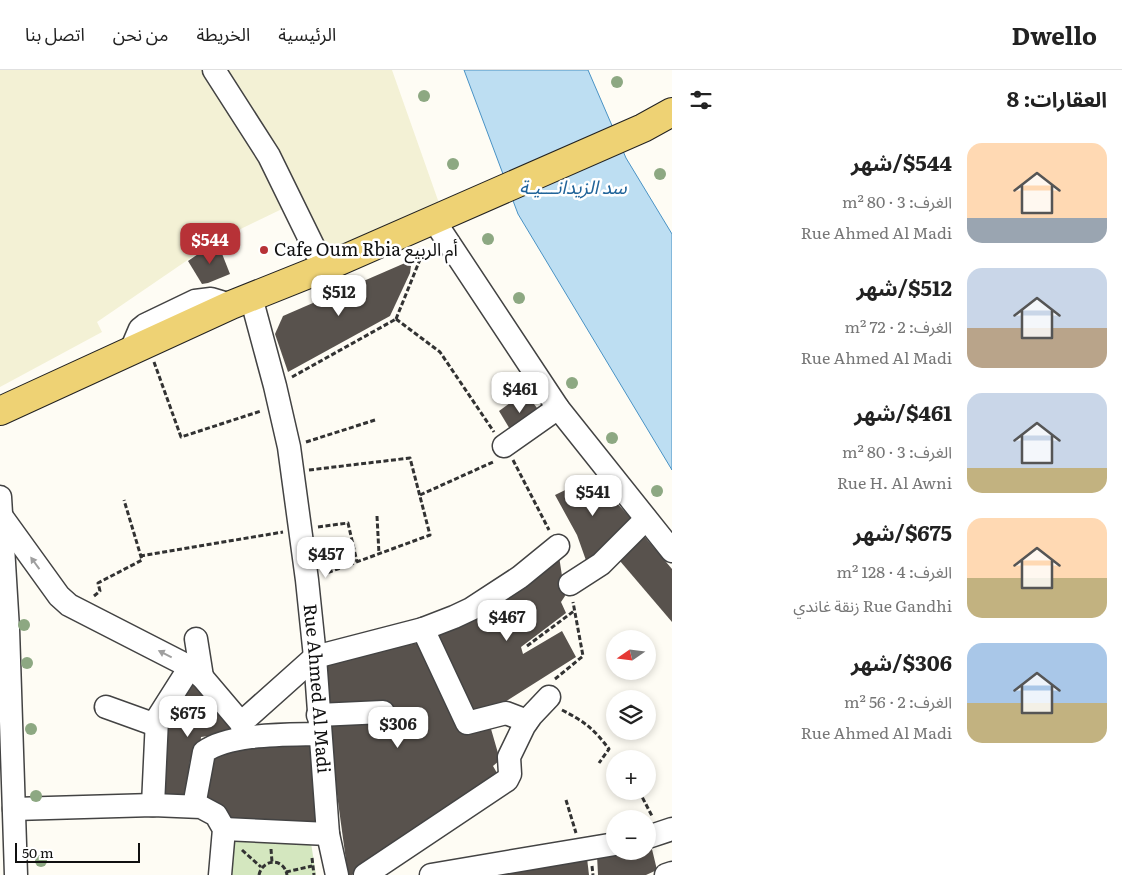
<!DOCTYPE html>
<html lang="ar">
<meta charset="utf-8">
<style>
body{margin:0;font-family:Literata,"Noto Sans Arabic",serif;background:#f6f6f6;color:#222;direction:rtl;height:100vh;display:flex;flex-direction:column;font-size:19px;white-space:nowrap}
*{box-sizing:border-box;margin:0}
p{font-size:16px;color:#767676}
.icon{flex:none;width:28px;height:28px;fill:none;stroke:currentColor;stroke-width:2;stroke-linecap:round;stroke-linejoin:round}
.map{position:relative;flex:1;overflow:hidden;direction:ltr}
.panel{display:flex;flex-direction:column;background:#fff;width:450px}
.panel>*{flex:none}
.needle{width:32px;rotate:256deg}
.buttons{position:absolute;left:606px;top:560px;display:grid;gap:10px}
.buttons a{display:grid;place-items:center;width:50px;height:50px;border-radius:50%;background:#fff;box-shadow:0 2px 8px #0003;font-size:25px}
.scale{position:absolute;left:15px;bottom:12px;width:125px;box-sizing:border-box;padding-left:5px;border:2px solid #101010;border-top:0;font-size:14px;line-height:18px;white-space:nowrap;color:#101010;-webkit-text-stroke:4px #fff;paint-order:stroke}
.price{position:absolute;translate:-50% -42px;padding:0 11px;border-radius:10px;background:#fff;color:#222;font-size:16px;line-height:32px;filter:drop-shadow(0 1px 2px #0008)}
.price::after{content:'';position:absolute;left:50%;top:30px;width:15px;height:11px;margin-left:-8px;background:inherit;clip-path:polygon(0 0,100% 0,50% 100%)}
.price.current{background:#b73237;color:#fff}
ul{padding:0;list-style:none}
li{display:flex;align-items:center;gap:15px;height:125px;padding:0 15px}
li span{display:grid;place-items:center;flex:none;width:140px;height:100px;border-radius:15px;color:#555}
li>.icon{margin-inline-start:auto}
span .icon{width:60px;height:60px;fill:#fffc;stroke-width:1}
li b{font-size:21px}
h2{display:flex;justify-content:space-between;align-items:center;height:60px;padding:0 15px;font-size:21px}
header{display:flex;align-items:center;gap:30px;box-sizing:border-box;height:70px;padding:0 25px;background:#fff;border-bottom:1px solid #e0e0e0}
header strong{font-size:24px}
nav{display:flex;gap:28px;margin-inline-start:auto;font-size:18px}
main{display:flex;flex:1;min-height:0}
.map>svg:first-child{display:block}
</style>
<header>
<strong>Dwello</strong>
<nav><a>الرئيسية</a><a>الخريطة</a><a>من نحن</a><a>اتصل بنا</a></nav>
</header>
<main>
<section class="panel">
<h2>العقارات: 8<svg class="icon" aria-label="filters" viewBox="0 0 24 24"><path d="M4 7h16M4 17h16"/><circle cx="9" cy="7" r="2"/><circle cx="15" cy="17" r="2"/></svg></h2>
<ul>
<li><span style="background:linear-gradient(#ffd9b3 75%,#9aa5b1 0)"><svg class="icon" aria-label="home" viewBox="0 0 24 24"><path d="M3 11l9-7 9 7M6 9v11h12V9"/></svg></span><div><b>$544/شهر</b><p>الغرف: 3 · 80 m²</p><p>Rue Ahmed Al Madi</p></div></li>
<li><span style="background:linear-gradient(#c9d6e8 60%,#b9a48a 0)"><svg class="icon" aria-label="home" viewBox="0 0 24 24"><path d="M3 11l9-7 9 7M6 9v11h12V9"/></svg></span><div><b>$512/شهر</b><p>الغرف: 2 · 72 m²</p><p>Rue Ahmed Al Madi</p></div></li>
<li><span style="background:linear-gradient(#c9d6e8 75%,#c2b280 0)"><svg class="icon" aria-label="home" viewBox="0 0 24 24"><path d="M3 11l9-7 9 7M6 9v11h12V9"/></svg></span><div><b>$461/شهر</b><p>الغرف: 3 · 80 m²</p><p>Rue H. Al Awni</p></div></li>
<li><span style="background:linear-gradient(#ffd9b3 60%,#c2b280 0)"><svg class="icon" aria-label="home" viewBox="0 0 24 24"><path d="M3 11l9-7 9 7M6 9v11h12V9"/></svg></span><div><b>$675/شهر</b><p>الغرف: 4 · 128 m²</p><p>Rue Gandhi زنقة غاندي</p></div></li>
<li><span style="background:linear-gradient(#a9c7e8 60%,#c2b280 0)"><svg class="icon" aria-label="home" viewBox="0 0 24 24"><path d="M3 11l9-7 9 7M6 9v11h12V9"/></svg></span><div><b>$306/شهر</b><p>الغرف: 2 · 56 m²</p><p>Rue Ahmed Al Madi</p></div></li>
</ul>
</section>
<div class="map">
<svg width="672" height="805" viewBox="0 0 672 805">
<rect width="100%" height="100%" fill="#fefcf4"/>
<path fill="#f3f1d5" d="M0 0H392L440 136 331 189 282 139 214 172 97 252 102 262 0 317Z"/>
<path fill="#d4e7bf" d="M233 769 311 773 316 805H230Z"/>
<path fill="#bddef2" stroke="#4992c4" d="M464 0H588L626 88 672 164V400L518 144Z"/>
<g fill="#58524d">
<path d="M217 171 230 204 208 213 202 214 188 191Z"/>
<path d="M405 193 411 196 410 203 390 246 288 302 275 264 283 246Z"/>
<path d="M525 322 543 346 514 366 499 341Z"/>
<path d="M592 407 633 450 588 496 577 465 555 425Z"/>
<path d="M639 460 672 499V552L614 484Z"/>
<path d="M559 486 565 526 561 532 566 543 521 577 523 584 562 561 576 587 492 640 471 649 433 565Z"/>
<path d="M423 572 468 662 489 652 500 690 493 696 497 703 352 805H348L327 651 376 648 389 666 424 656 423 651 393 654 388 636H325L319 592Z"/>
<path d="M192 608 233 658 224 664 201 667 199 687 190 691 187 718 191 727H159L166 655Z"/>
<path d="M310 671 318 752 227 748 202 728 211 682Z"/>
<path d="M648 775H651L657 800 646 805H598L597 785 618 781H648Z"/>
<path d="M587 788 589 805H467Z"/>
</g>
<g fill="none" stroke-linecap="round" stroke-linejoin="round">
<g stroke="#434343" stroke-width="25">
<g id="minor">
<path d="M214 0 269 86 319 188 326 197"/>
<path d="M433 149 558 338 672 481"/>
<path id="s1" d="M251 227 275 316 289 377 307 510 315 587 328 764 337 805"/>
<path d="M131 280 140 259 145 255 195 231 211 229 231 235"/>
<path d="M504 376 558 338"/>
<path d="M0 427 8 559 16 805"/>
<path d="M2 447 59 526 69 535 190 597 202 607 241 653 245 666"/>
<path d="M570 514 601 494 646 449"/>
<path d="M423 559 467 653 506 643 527 651"/>
<path d="M196 569 202 607"/>
<path d="M106 637 156 655"/>
<path d="M318 645 383 642"/>
<path d="M241 653 315 587 423 559 454 547 471 539 520 507 558 476"/>
<path d="M153 735 157 649 190 597"/>
<path d="M194 736 204 682C230 663 287 665 320 664"/>
<path d="M14 739 153 735 201 737 216 745 224 759 220 805"/>
<path d="M224 759 328 764"/>
<path d="M648 767 672 759"/>
<path d="M365 805 507 710 510 704 509 687 524 656 531 646 549 627"/>
<path d="M431 805 615 774"/>
<path d="M666 805 672 803"/>
</g>
</g>
<g stroke="#212121" stroke-width="30">
<path id="major" d="M0 341 231 235 326 197 643 58 672 42"/>
</g>
<g stroke="#323232" stroke-width="3" stroke-dasharray="5 2.5" stroke-linecap="butt">
<path d="M396 249 440 282 494 362"/>
<path d="M396 249 421 187 418 179"/>
<path d="M154 292 181 367 261 341"/>
<path d="M292 307 396 249"/>
<path d="M306 372 375 350"/>
<path d="M513 390 549 460"/>
<path d="M309 400 410 388 430 465 324 504"/>
<path d="M420 425 493 392"/>
<path d="M377 446 379 484"/>
<path d="M318 457 348 453 357 492"/>
<path d="M140 486 283 462"/>
<path d="M94 526 100 521 98 513 142 490 124 430"/>
<path d="M527 576 574 541"/>
<path d="M555 609 583 586 573 532"/>
<path d="M562 640C585 652 593 658 609 679L599 693"/>
<path d="M639 721 652 746"/>
<path d="M566 730 576 763"/>
<path d="M271 779 272 792"/>
<path d="M242 780 261 797"/>
<path d="M312 788 314 805"/>
<path d="M592 796 593 805"/>
<path d="M286 802 312 796"/>
<path d="M259 805C262 789 284 787 287 805"/>
</g>
<use href="#minor" stroke="#fff" stroke-width="22"/>
<use href="#major" stroke="#eed274" stroke-width="28"/>
</g>
<g fill="#8da882">
<circle cx="617" cy="12" r="6"/>
<circle cx="424" cy="26" r="6"/>
<circle cx="453" cy="94" r="6"/>
<circle cx="660" cy="104" r="6"/>
<circle cx="488" cy="169" r="6"/>
<circle cx="519" cy="228" r="6"/>
<circle cx="572" cy="313" r="6"/>
<circle cx="612" cy="368" r="6"/>
<circle cx="657" cy="421" r="6"/>
<circle cx="24" cy="555" r="6"/>
<circle cx="27" cy="593" r="6"/>
<circle cx="31" cy="659" r="6"/>
<circle cx="36" cy="726" r="6"/>
<circle cx="41" cy="791" r="6"/>
</g>
<defs><path id="oneway-solid" d="M-6-.8H1V-3.2L6.5 0L1 3.2V.8H-6Z" transform="scale(1.25)"/></defs>
<g fill="#9f9f9f">
<use href="#oneway-solid" transform="translate(35 493) rotate(-126)"/>
<use href="#oneway-solid" transform="translate(165 584) rotate(-153)"/>
</g>
<circle fill="#b73237" stroke="#fff" stroke-width="2" cx="264" cy="180" r="5"/>
<g text-anchor="middle" stroke-width="5" stroke-linejoin="round" paint-order="stroke">
<g font-size="18" fill="#101010" stroke="#fff" text-anchor="start">
<text x="274" y="186">Cafe Oum Rbia أم الربيع</text>
</g>
<g font-size="18" fill="#101010" stroke="#fff">
<text dy="6" stroke="none"><textPath href="#s1" startOffset="398">Rue Ahmed Al Madi</textPath></text>
</g>
<g font-size="19" font-style="italic" fill="#21649a" stroke="#fff">
<text x="573" y="124">سد الزيدانـــيـة</text>
</g>
</g>
</svg>
<div class="buttons">
<a><svg class="needle" viewBox="-14 -14 28 28"><path d="M0-13l5 13h-10z" fill="#e53935"/><path d="M0 13l5-13h-10z" fill="#767676"/></svg></a>
<a><svg class="icon" aria-label="layers" viewBox="0 0 24 24"><path d="M12 4l9 5-9 5-9-5zM3 14l9 5 9-5"/></svg></a>
<a>+</a>
<a>−</a>
</div>
<div class="scale">50 m</div>
<b class="price current" style="left:210px;top:195px">$544</b>
<b class="price" style="left:339px;top:247px">$512</b>
<b class="price" style="left:520px;top:344px">$461</b>
<b class="price" style="left:593px;top:447px">$541</b>
<b class="price" style="left:326px;top:509px">$457</b>
<b class="price" style="left:507px;top:572px">$467</b>
<b class="price" style="left:188px;top:668px">$675</b>
<b class="price" style="left:398px;top:679px">$306</b>
</div>
</main>
